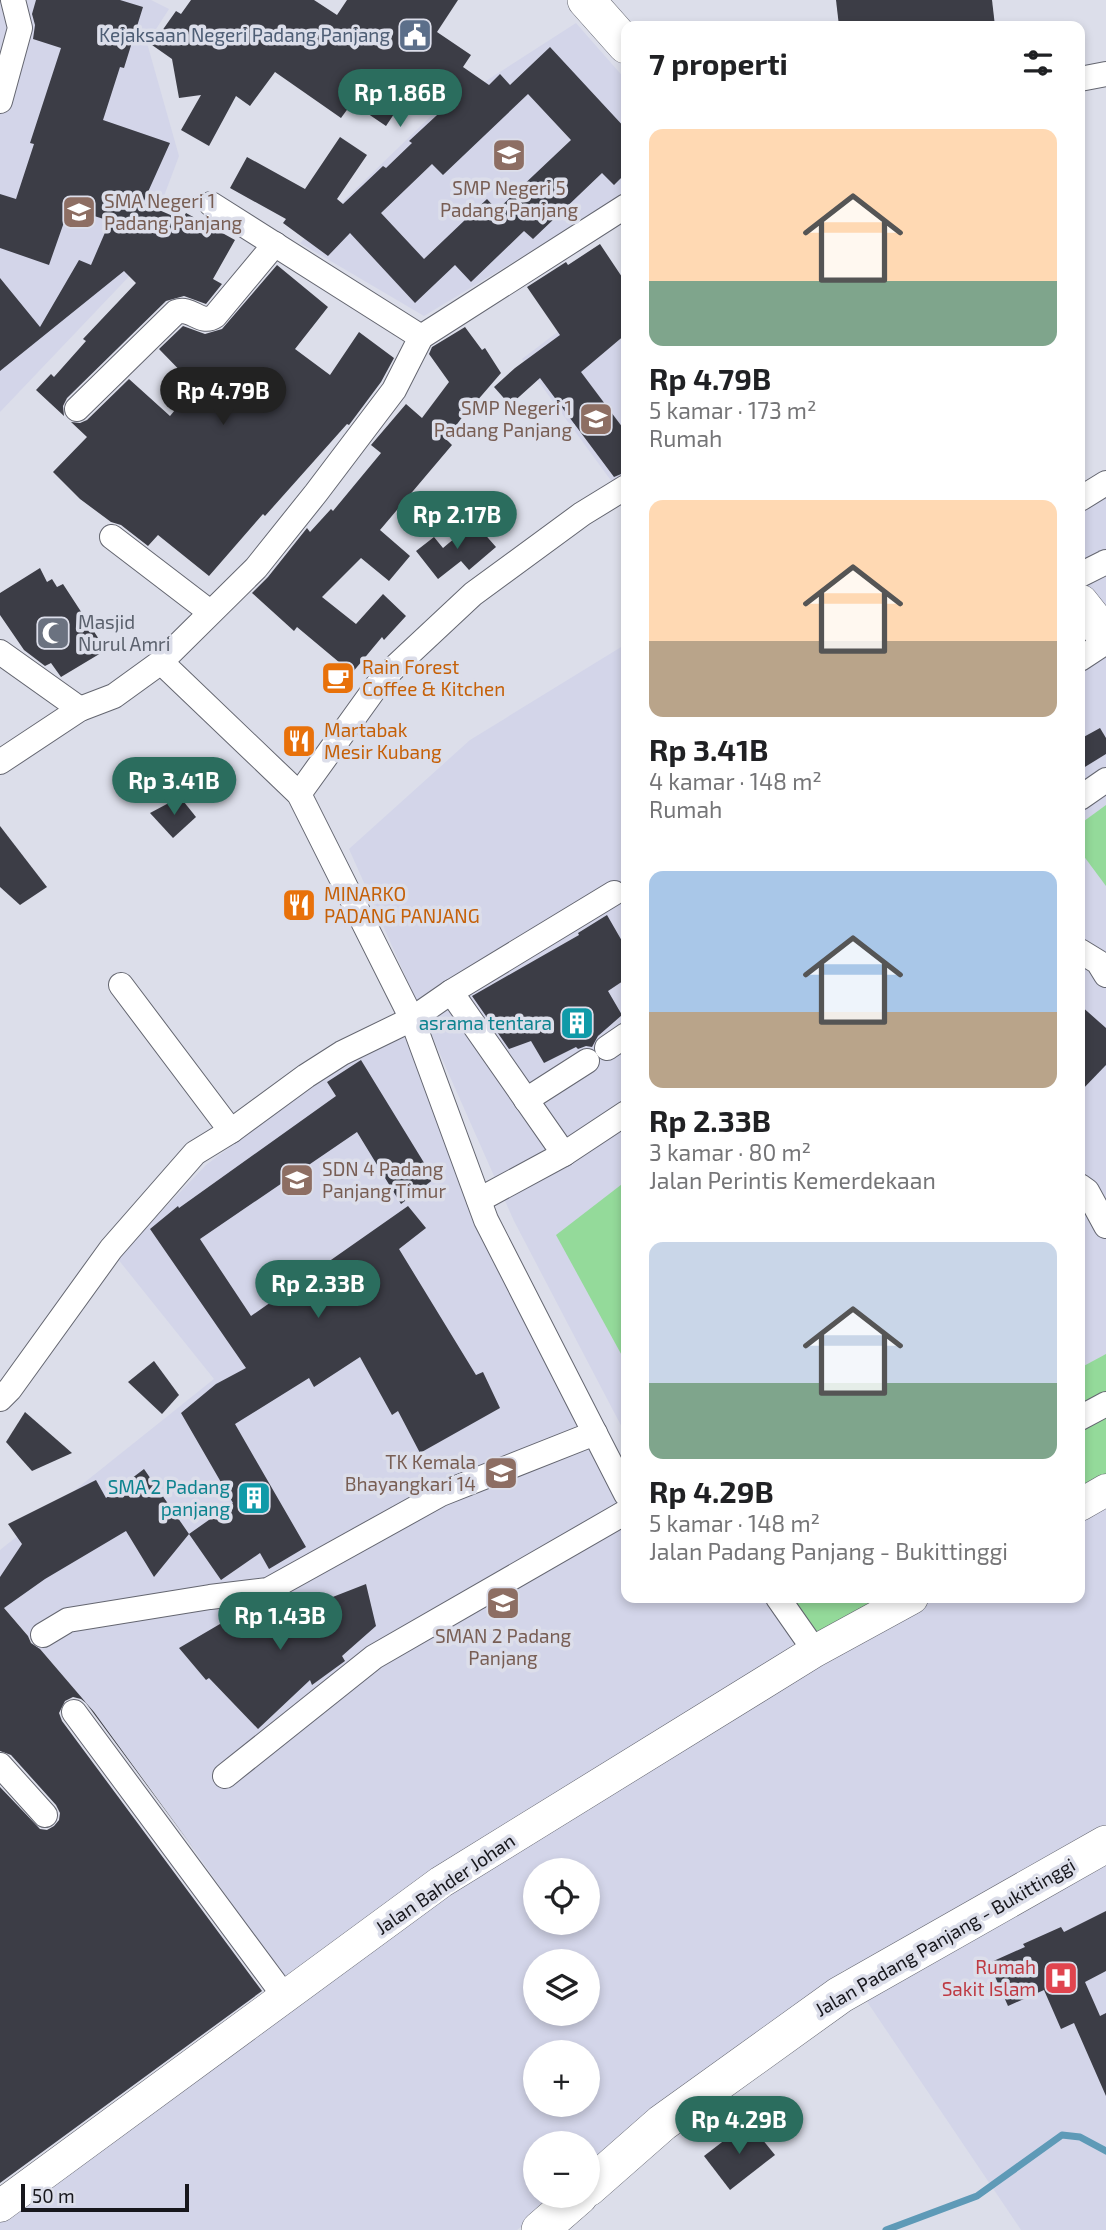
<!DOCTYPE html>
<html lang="id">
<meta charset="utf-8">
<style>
body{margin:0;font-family:"Exo 2",sans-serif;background:#f6f6f6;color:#202124;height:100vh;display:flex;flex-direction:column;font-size:26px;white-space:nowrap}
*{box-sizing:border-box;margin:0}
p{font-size:23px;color:#757577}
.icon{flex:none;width:38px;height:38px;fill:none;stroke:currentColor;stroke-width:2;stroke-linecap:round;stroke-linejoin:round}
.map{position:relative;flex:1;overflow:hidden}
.panel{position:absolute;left:621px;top:21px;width:464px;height:1582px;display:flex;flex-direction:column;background:#fff;border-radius:14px;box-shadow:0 4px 10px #0003}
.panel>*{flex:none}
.controls{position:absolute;left:523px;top:1858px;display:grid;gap:14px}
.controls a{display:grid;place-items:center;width:77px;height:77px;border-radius:50%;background:#fff;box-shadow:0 4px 10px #0003;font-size:35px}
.scale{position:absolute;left:21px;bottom:18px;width:168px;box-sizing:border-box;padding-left:7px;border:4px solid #17171c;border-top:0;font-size:19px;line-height:24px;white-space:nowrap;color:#17171c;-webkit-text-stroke:5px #dcdeea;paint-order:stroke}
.price{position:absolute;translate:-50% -60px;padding:0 16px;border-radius:24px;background:#2b6d5e;color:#fff;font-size:23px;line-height:46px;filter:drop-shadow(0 2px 4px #0008)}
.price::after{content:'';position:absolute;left:50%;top:42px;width:21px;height:16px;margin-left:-10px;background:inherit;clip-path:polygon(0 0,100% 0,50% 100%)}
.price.selected{background:#222;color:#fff}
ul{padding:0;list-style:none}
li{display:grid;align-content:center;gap:14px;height:371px;padding:0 28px}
li span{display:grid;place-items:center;height:217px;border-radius:14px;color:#555}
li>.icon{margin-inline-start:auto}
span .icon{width:126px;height:126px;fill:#fffc;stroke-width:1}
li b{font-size:30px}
h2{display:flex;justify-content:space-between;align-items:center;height:84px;padding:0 28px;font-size:30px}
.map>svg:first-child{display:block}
</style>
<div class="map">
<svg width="1106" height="2230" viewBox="0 0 1106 2230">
<rect width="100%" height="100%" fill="#dcdeea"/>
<g fill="#d3d5e9" fill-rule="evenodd">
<path d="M0 0H151L169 9 147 43 179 156 137 268 0 412Z"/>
<path d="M576 23 626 80V194L424 316 300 243 430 117Z"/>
<path d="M626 280V478L615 486 522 359Z"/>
<path d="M1106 492V2230H1021L845 1969 588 2173V2144H536V2196H559L517 2230H0V2218L296 1995 159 1800 94 1712 0 1603V1550L214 1379 117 1258 206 1165 346 1061 405 1033 626 1500V1598H1080V505ZM536 1871H588V1923H536ZM536 1962H588V2014H536ZM536 2053H588V2105H536Z"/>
<path d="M626 644V1435L514 1221 349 849 470 740Z"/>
</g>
<g fill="#94da9a">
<path d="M1106 805V886L1080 851V824Z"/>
<path d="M626 1181V1363L556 1235Z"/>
<path d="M1106 1354V1476L1080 1491V1368Z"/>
<path d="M782 1598H885L818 1635Z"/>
</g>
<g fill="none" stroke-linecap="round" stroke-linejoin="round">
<path stroke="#5e9ab7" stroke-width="7" d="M886 2230 977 2196 1062 2135 1080 2137 1106 2151"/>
</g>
<g fill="#3c3d46" fill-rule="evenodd">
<path d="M36 0H120L143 7 124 68 120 67 103 120 170 143 143 203 182 220 186 213 235 240 213 279 222 284 206 304 184 296 166 301 67 398 63 406 64 416 36 390 51 374 54 377 86 341 83 339 136 283 124 271 0 371V278L40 327 79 260 91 265 110 221 69 208 49 265 0 248V194L16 199 34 144 30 143 61 48 33 39 35 25 32 14Z"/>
<path d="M191 0H314L337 15 347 0H458L437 32 471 55 463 67 489 85 500 74 510 85 550 47 626 129V173L614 185 602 173 533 239 524 231 471 282 455 265 415 303 350 233 328 256 283 223 286 219 230 188 247 157 305 189 340 137 367 155 337 199 343 204 383 166 386 168 412 143 409 141 450 103 416 81 386 126 352 103 341 118 275 72 250 106 236 96 209 146 181 130 201 95 179 98 172 59 152 45 176 11 181 14ZM528 94 571 140 497 210 487 199 424 259 381 213 432 164 443 175Z"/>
<path d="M836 0H992L995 26H839Z"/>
<path d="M600 244 626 283V334L581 372 626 432V472L614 477 540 378 510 405 494 387 515 368 560 335 527 287 566 262 568 265Z"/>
<path d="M277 265 328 307 295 349 330 375 359 332 394 358 381 382 349 425 347 424 265 516 263 514 209 576 158 535 148 546 121 525 111 522 80 499 53 472 87 437 71 422 80 423 87 420 129 379 170 416 195 386 159 349 183 326 205 334 222 329Z"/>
<path d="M465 327 482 350 485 348 501 373 476 402 475 400 446 439 452 445 380 530 410 556 389 581 361 558 322 597 356 624 383 594 406 616 384 640 382 637 352 673 297 627 294 631 252 593 268 577 307 528 310 532 331 509 333 511 381 453 371 445 406 404 422 418 449 382 429 354 432 347Z"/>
<path d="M474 522 496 547 469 570 461 561 438 579 416 551 434 537 443 548Z"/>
<path d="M40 568 47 582 52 579 57 587 63 584 106 650 61 677 51 663 45 666 24 650 0 615V593Z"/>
<path d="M1100 728 1106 738V754L1080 770V739Z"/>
<path d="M180 797 196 817 173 838 150 813Z"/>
<path d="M0 826 47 887 20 905 0 887Z"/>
<path d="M607 915 626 948V979L608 991 622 1015 598 1036 592 1047 586 1046 578 1049 576 1047 544 1063 531 1041 509 1049 472 996 579 935 578 933Z"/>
<path d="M1080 1005 1106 1028V1065L1080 1092Z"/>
<path d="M361 1060 434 1179 401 1204 357 1132 200 1239 251 1316 408 1206 426 1228 399 1249 476 1375 483 1372 500 1408 420 1453 398 1411 392 1415 360 1357 314 1387 309 1378 235 1424 306 1547 269 1569 260 1553 221 1580 189 1534 233 1503 181 1413 216 1384 246 1368 150 1229 178 1206 179 1208 336 1096 327 1082Z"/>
<path d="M154 1361 179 1395 162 1414 128 1382Z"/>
<path d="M25 1412 72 1453 32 1471 6 1442Z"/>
<path d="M144 1469 189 1534 154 1577 126 1531 45 1579 4 1608 28 1636 31 1643 40 1649 94 1712 194 1849 86 1703 81 1699 73 1697 65 1701 59 1713 62 1721 262 1991 0 2183V1787L40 1829 47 1830 54 1826 59 1820 60 1813 56 1805 11 1755 0 1751V1577L22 1544 8 1524 96 1480 106 1498Z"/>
<path d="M366 1584 376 1626 342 1656 345 1661 312 1685 310 1680 258 1729 209 1678 206 1680 179 1648 249 1607H253L269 1631 307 1607Z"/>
<path d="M1106 1911V1971L1085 1982 1100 2016 1106 2013V2096L1074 2023 1061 2029 1044 1990 1008 2006 989 1963 1025 1947 1023 1944 1061 1927 1064 1932Z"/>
<path d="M748 2122 775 2155 730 2190 704 2156Z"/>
</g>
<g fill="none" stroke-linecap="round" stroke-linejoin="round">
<g stroke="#646670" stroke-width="26">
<g id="minor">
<path d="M1080 79 1106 74"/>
<path d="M0 101 20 28 13 0"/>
<path d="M211 204 421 337"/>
<path d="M77 409 176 312C192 306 200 326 215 316L275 244"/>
<path d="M1080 499 1106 483"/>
<path d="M112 537 210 612"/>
<path d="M1080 575 1106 562"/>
<path d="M0 652 80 709"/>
<path d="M1080 659 1106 642"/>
<path d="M161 662 256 568 316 493 394 390 421 337 626 206"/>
<path d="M0 762 80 709 114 696 161 662 299 794 412 1019 486 1220 626 1494"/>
<path d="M299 794 381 680 473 594 582 514 626 487"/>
<path d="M1080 798 1106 780"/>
<path d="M1080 951 1098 962 1106 975"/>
<path d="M121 985 231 1131"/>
<path d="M451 992 564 1154"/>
<path d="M607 1048 626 1035"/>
<path d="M526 1100 587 1061"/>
<path d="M1080 1186 1087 1191 1106 1226"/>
<path d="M479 1200 564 1154 626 1113"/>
<path d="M0 1399 10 1389 111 1249 195 1153 231 1131 306 1076 342 1053 412 1019 451 992 614 893"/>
<path d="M1080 1418 1106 1404"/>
<path d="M778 1598 815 1651"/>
<path d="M43 1635 68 1620 210 1597 268 1590 441 1494 595 1433"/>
<path d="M74 1712 285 1997"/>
<path d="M0 1765 45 1815"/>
<path d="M225 1776 374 1657 626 1512"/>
</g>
</g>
<g stroke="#646670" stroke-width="33">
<g id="major">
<path d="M1080 1505 1106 1490"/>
<path d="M0 2206 441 1882 815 1651 912 1598"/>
</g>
</g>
<g stroke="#646670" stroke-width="38">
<g id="highway">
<path d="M586 0 626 45"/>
<path d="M1080 603 1106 636"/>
<path d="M588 2188 662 2123 840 1995 1106 1844"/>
<path d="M540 2230 579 2196"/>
</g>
</g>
<use href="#minor" stroke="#fff" stroke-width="24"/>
<use href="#major" stroke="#fff" stroke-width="32"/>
<use href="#highway" stroke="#fff" stroke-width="37"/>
</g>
<defs>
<g id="civic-square" transform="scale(1.75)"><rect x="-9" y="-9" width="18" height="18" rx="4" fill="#5c6f8a" stroke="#dcdeea"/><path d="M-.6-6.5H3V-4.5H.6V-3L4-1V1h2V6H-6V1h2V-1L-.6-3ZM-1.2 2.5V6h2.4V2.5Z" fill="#fff"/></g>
<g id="school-square" transform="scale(1.75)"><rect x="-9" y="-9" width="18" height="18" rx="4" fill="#8d6e63" stroke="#dcdeea"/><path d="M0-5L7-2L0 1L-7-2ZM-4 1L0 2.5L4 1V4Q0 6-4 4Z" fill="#fff"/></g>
<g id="mosque-square" transform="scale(1.75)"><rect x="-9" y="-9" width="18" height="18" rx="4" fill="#6b7280" stroke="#dcdeea"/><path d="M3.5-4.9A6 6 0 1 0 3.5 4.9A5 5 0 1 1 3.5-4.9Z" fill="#fff"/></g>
<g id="cafe-square" transform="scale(1.75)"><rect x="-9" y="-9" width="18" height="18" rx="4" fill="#e8710a" stroke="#dcdeea"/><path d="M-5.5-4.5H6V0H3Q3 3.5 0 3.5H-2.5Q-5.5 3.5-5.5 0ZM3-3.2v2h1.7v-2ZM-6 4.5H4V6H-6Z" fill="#fff"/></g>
<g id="restaurant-square" transform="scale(1.75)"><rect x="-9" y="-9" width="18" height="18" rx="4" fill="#e8710a" stroke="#dcdeea"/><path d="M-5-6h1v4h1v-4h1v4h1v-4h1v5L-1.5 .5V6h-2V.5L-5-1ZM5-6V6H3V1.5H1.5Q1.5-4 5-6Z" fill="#fff"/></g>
<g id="building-square" transform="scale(1.75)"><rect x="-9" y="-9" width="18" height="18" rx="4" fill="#0f9aa8" stroke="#dcdeea"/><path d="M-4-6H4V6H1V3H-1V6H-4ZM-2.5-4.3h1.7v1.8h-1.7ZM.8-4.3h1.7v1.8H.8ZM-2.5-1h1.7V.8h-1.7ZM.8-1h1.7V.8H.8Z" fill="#fff"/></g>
<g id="hospital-square" transform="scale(1.75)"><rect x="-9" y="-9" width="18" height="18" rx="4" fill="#e0444e" stroke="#dcdeea"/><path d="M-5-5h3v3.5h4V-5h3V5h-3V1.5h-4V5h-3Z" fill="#fff"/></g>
</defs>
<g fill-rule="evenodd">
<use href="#civic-square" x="415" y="35"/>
<use href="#school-square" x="509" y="155"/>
<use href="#school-square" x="79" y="212"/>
<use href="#school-square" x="596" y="419"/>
<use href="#mosque-square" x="53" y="633"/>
<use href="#cafe-square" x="338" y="678"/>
<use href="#restaurant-square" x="299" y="741"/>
<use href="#restaurant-square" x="299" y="905"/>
<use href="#building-square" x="577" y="1023"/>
<use href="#school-square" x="297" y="1180"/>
<use href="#school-square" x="501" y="1473"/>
<use href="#building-square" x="254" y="1498"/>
<use href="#school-square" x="503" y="1603"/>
<use href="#hospital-square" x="1061" y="1978"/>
</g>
<g text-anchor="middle" stroke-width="7" stroke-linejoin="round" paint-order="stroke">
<g font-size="19" fill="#4e5e75" stroke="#dcdeea" text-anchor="end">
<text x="390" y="42">Kejaksaan Negeri Padang Panjang</text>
</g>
<g font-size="19" fill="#785e54" stroke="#dcdeea">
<text x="509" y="195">SMP Negeri 5<tspan x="509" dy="22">Padang Panjang</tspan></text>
<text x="104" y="208" text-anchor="start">SMA Negeri 1<tspan x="104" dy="22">Padang Panjang</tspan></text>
<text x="572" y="415" text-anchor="end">SMP Negeri 1<tspan x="572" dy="22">Padang Panjang</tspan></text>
<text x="322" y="1176" text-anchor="start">SDN 4 Padang<tspan x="322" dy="22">Panjang Timur</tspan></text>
<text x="476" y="1469" text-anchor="end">TK Kemala<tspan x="476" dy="22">Bhayangkari 14</tspan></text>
<text x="503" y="1643">SMAN 2 Padang<tspan x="503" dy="22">Panjang</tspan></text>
</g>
<g font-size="19" fill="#5b616d" stroke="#dcdeea" text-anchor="start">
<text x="78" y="629">Masjid<tspan x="78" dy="22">Nurul Amri</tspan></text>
</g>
<g font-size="19" fill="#c56008" stroke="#dcdeea" text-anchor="start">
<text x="362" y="674">Rain Forest<tspan x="362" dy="22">Coffee &amp; Kitchen</tspan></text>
<text x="324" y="737">Martabak<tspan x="324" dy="22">Mesir Kubang</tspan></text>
<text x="324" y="901">MINARKO<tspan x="324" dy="22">PADANG PANJANG</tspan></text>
</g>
<g font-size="19" fill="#0d838f" stroke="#dcdeea" text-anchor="end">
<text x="552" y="1030">asrama tentara</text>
<text x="230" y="1494">SMA 2 Padang<tspan x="230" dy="22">panjang</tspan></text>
</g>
<g font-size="19" fill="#17171c" stroke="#dcdeea">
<text transform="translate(445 1884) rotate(-34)" y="7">Jalan Bahder Johan</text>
<text transform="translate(945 1937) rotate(-30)" y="7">Jalan Padang Panjang - Bukittinggi</text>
</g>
<g font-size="19" fill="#be3a42" stroke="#dcdeea" text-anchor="end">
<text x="1036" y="1974">Rumah<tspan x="1036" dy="22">Sakit Islam</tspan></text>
</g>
</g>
</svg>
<div class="controls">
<a><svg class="icon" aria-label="locate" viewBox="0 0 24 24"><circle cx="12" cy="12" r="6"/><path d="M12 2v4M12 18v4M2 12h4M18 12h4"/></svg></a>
<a><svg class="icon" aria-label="layers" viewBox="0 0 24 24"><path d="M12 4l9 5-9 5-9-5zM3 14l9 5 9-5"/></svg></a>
<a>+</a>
<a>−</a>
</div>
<div class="scale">50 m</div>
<b class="price" style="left:400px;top:129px">Rp 1.86B</b>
<b class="price selected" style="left:223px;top:427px">Rp 4.79B</b>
<b class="price" style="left:457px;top:551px">Rp 2.17B</b>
<b class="price" style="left:174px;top:817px">Rp 3.41B</b>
<b class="price" style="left:318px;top:1320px">Rp 2.33B</b>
<b class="price" style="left:280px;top:1652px">Rp 1.43B</b>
<b class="price" style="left:739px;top:2156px">Rp 4.29B</b>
<section class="panel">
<h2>7 properti<svg class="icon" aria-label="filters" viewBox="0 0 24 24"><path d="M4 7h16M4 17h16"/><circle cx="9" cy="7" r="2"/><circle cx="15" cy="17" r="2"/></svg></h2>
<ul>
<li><span style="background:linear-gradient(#ffd9b3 70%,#7fa58c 0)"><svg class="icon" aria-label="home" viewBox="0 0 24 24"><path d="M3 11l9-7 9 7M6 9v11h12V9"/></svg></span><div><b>Rp 4.79B</b><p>5 kamar · 173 m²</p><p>Rumah</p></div></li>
<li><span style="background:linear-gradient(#ffd9b3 65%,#b9a48a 0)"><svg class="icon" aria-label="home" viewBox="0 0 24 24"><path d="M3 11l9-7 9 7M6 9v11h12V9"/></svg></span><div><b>Rp 3.41B</b><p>4 kamar · 148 m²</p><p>Rumah</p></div></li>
<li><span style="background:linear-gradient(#a9c7e8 65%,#b9a48a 0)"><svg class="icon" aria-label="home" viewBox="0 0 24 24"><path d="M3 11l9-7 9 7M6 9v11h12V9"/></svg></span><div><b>Rp 2.33B</b><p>3 kamar · 80 m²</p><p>Jalan Perintis Kemerdekaan</p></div></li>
<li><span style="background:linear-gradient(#c9d6e8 65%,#7fa58c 0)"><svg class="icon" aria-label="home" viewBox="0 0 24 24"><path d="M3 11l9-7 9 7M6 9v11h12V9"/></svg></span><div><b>Rp 4.29B</b><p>5 kamar · 148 m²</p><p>Jalan Padang Panjang - Bukittinggi</p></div></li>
</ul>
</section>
</div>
